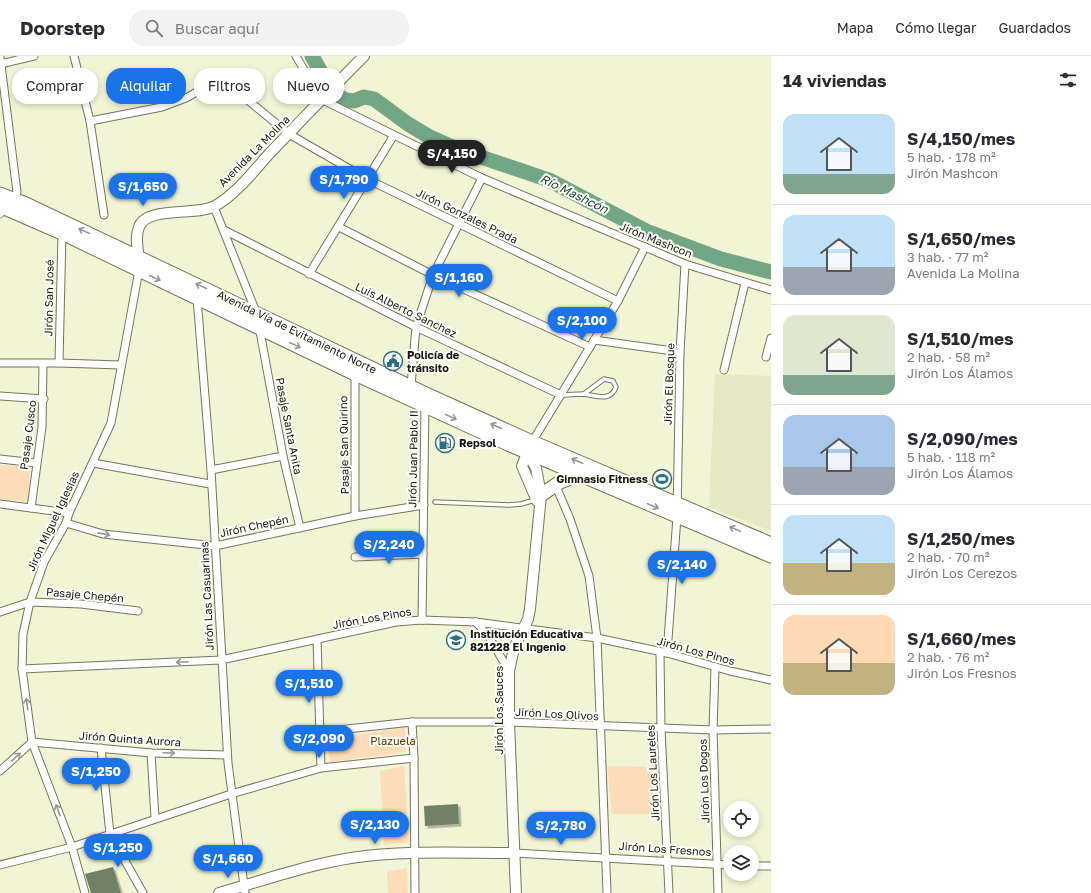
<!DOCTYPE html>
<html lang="es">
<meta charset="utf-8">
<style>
body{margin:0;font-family:"Golos Text",sans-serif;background:#f2f2f3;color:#2b2b33;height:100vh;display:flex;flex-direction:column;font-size:15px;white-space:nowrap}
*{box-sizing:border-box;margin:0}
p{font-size:13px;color:#7c7c81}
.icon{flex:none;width:22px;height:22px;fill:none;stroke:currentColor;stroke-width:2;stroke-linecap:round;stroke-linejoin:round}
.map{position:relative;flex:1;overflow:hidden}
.details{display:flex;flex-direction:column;background:#fff;width:320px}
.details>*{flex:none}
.banner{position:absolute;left:12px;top:12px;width:380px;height:36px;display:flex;gap:8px}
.tools{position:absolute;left:723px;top:745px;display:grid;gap:8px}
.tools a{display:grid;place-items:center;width:36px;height:36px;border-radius:50%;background:#fff;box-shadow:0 2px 6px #0003;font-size:20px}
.price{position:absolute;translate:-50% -34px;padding:0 9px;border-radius:14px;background:#1a73e8;color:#fff;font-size:13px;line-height:26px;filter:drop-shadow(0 1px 2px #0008)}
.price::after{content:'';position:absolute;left:50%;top:24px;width:12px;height:9px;margin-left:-6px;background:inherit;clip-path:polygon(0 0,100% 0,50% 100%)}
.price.on{background:#222;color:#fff}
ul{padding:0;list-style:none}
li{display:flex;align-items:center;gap:12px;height:100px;padding:0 12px}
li+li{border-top:1px solid #e1e1e2}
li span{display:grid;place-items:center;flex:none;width:112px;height:80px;border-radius:12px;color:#555}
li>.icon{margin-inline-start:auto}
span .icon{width:48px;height:48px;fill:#fffc;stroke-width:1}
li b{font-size:17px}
h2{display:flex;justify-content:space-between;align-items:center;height:48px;padding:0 12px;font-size:17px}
.tag{padding:0 14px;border-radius:16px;background:#fff;box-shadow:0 2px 6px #0003;font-size:14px;line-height:36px}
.tag.on{background:#1a73e8;color:#fff}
header{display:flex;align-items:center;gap:24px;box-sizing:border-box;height:56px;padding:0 20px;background:#fff;border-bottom:1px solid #e1e1e2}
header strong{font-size:19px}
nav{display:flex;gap:22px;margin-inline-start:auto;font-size:14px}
.search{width:280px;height:36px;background:#f2f2f3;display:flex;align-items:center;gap:10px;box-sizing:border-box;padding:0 14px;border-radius:16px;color:#7c7c81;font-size:15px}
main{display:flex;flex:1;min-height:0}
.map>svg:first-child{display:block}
</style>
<header>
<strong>Doorstep</strong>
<div class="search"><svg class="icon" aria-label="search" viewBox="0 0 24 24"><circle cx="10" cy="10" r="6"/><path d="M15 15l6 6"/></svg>Buscar aquí</div>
<nav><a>Mapa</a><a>Cómo llegar</a><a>Guardados</a></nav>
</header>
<main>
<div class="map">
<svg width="771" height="837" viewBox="0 0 771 837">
<defs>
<filter id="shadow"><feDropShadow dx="2.5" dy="2.5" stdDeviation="0" flood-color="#0004"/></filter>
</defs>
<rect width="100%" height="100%" fill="#f1f4d5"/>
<path fill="#e5e9c3" d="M715 318 771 320V475L709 451Z"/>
<g fill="#fcdcb9">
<path d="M0 409 30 411 28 446 0 443Z"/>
<path d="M405 671 406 696 330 706 326 684Z"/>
<path d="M404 710 409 786 384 789 380 715Z"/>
<path d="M607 710 653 711 654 758H612Z"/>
<path d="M407 812 408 837H388L387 816Z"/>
</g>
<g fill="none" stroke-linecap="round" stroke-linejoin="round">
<path stroke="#73a685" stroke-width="15" d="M312 0 326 25 338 40 346 44 354 45 364 41 374 43 408 68 428 80 457 93 549 124 646 175 721 203 771 216"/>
</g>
<g fill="#718168" filter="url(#shadow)">
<path d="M458 748 459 768 425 770 424 750Z"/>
<path d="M113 811 121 837H91L85 818Z"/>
</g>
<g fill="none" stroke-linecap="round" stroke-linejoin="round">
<g stroke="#74775c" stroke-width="5.5">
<g id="lane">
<path d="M561 339C568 339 576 338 583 338 596 339 610 347 616 331L613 325 604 323 584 338"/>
<path d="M435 446 509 449 521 448 535 444"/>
</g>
</g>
<g stroke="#74775c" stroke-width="9">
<g id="street">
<path d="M74 0 90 65 104 159"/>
<path d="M296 0 321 43 394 79 482 122 685 208 771 234"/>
<path d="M0 1 17 136 14 143 0 158"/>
<path d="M0 8 34 0"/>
<path d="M90 65 162 51 186 42 216 25 222 23 289 78 367 123 618 245"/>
<path d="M214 151 256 256"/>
<path d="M339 171 433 219 590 291"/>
<path d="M224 174 416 271 561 339"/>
<path d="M309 218 394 79"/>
<path d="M197 242 211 414 228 707 245 837"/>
<path d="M259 270 283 400 300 472"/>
<path d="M594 284 680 296"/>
<path d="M766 301 771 282"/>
<path d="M0 307H59L121 309"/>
<path d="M59 307 62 177"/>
<path d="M724 314 745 227"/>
<path d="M355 318V460"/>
<path d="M411 330 416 271 433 219 482 122"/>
<path d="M0 340 44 343"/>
<path d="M532 386 618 245 645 191"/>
<path d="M0 403 36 407"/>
<path d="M93 407 210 428"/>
<path d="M211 414 283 400"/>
<path d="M555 428 570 463 589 520 597 582 607 837"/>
<path d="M0 448 69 457"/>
<path d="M31 452 42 371 43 308"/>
<path d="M66 467 103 478 215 490 355 460 424 449"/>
<path d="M355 501 423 498"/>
<path d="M0 556 30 546 81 548 138 555"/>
<path d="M422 564 425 348"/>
<path d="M476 566 489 581 509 615"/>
<path d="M317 583 321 712"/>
<path d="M660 596 661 673 669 837"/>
<path d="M667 597 677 461 680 296 685 208"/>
<path d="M715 611 713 674 718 837"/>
<path d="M22 613 221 604 396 566 422 564 476 566 597 582 667 597 730 615 771 624"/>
<path d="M412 666 414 702 415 837"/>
<path d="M319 676 412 666H509L713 674 771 673"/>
<path d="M32 686 151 697 227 699"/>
<path d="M101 692 110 778 143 837"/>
<path d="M151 697 155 762"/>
<path d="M0 715 32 686"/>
<path d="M514 797 730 809"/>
<path d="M0 809 72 791 231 738 321 712 414 702"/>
<path d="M752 810H771"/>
<path d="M85 837 72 791 32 686 22 613 23 578 30 546 44 506 66 467 69 457 111 367 139 214"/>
</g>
</g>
<g stroke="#74775c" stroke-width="12">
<g id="secondary">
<path d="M139 207C139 194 134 183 139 171 146 150 197 160 215 150 236 138 253 116 269 98 301 65 332 32 364 0"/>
<path d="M529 392 522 410 537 445"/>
<path d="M219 837C262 825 306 809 351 802 404 794 460 797 514 797"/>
<path d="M516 837 509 666V615L514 592 528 563 530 553 541 439 536 412 527 396"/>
</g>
</g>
<g stroke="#74775c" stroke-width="15">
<g id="highway">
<path d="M0 138 26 148 426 338 532 386 771 488"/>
<path d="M0 150 62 177 355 318 508 388 771 500"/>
<path d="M541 439 560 426 578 419"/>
</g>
</g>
<use href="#lane" stroke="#fff" stroke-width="3.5"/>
<use href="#street" stroke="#fff" stroke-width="7"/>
<use href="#secondary" stroke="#fff" stroke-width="10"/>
<use href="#highway" stroke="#fff" stroke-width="13"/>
</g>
<defs><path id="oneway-shaft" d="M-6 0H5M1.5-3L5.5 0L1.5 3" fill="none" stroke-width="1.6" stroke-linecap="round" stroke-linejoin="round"/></defs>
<g stroke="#979893">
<use href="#oneway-shaft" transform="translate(84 175) rotate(-155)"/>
<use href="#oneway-shaft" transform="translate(155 222) rotate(25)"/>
<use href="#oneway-shaft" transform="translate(201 230) rotate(-155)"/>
<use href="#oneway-shaft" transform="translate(295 289) rotate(25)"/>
<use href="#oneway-shaft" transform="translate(451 361) rotate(25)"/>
<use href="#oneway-shaft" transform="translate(496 370) rotate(-156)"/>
<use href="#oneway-shaft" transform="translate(577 405) rotate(-157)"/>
<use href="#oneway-shaft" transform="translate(653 450) rotate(23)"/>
<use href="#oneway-shaft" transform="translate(735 473) rotate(-157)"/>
<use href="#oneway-shaft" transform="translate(104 478) rotate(11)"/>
<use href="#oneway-shaft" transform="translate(182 606) rotate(177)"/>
<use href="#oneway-shaft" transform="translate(27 648) rotate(-98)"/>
<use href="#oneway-shaft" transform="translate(169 697) rotate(2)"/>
<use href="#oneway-shaft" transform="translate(16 701) rotate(-43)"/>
<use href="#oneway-shaft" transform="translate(58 754) rotate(-111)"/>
</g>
<defs>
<g id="civic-ring" transform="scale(1)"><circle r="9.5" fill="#fefff9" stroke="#2d6f82" stroke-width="1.5"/><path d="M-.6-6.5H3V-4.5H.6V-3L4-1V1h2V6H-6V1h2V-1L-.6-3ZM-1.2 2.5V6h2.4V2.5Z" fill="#2d6f82"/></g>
<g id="fuel-ring" transform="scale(1)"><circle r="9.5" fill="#fefff9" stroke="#2d6f82" stroke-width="1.5"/><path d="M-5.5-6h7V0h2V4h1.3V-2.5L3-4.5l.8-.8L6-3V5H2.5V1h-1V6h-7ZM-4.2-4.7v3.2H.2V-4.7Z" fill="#2d6f82"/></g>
<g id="stadium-ring" transform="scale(1)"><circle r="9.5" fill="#fefff9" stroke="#2d6f82" stroke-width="1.5"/><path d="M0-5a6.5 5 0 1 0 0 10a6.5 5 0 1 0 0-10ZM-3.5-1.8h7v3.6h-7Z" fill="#2d6f82"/></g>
<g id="school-ring" transform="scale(1)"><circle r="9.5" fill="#fefff9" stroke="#2d6f82" stroke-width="1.5"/><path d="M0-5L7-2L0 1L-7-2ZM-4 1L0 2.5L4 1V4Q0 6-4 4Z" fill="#2d6f82"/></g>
</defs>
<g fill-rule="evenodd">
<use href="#civic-ring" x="393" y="305"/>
<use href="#fuel-ring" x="445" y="387"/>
<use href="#stadium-ring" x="662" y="423"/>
<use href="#school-ring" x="456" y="584"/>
</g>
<g text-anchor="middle" stroke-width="4" stroke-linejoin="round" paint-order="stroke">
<g font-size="11" fill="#18190e" stroke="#fefff9">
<text transform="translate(254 95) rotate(-45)" y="4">Avenida La Molina</text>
<text transform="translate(467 160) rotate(26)" y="4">Jirón Gonzales Prada</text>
<text transform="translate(656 184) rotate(22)" y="4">Jirón Mashcon</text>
<text transform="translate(49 242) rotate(-89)" y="4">Jirón San José</text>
<text transform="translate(406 254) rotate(26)" y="4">Luis Alberto Sanchez</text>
<text transform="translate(297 276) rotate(26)" y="4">Avenida Vía de Evitamiento Norte</text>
<text transform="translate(669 328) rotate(-88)" y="4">Jirón El Bosque</text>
<text transform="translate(289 370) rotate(79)" y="4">Pasaje Santa Anita</text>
<text transform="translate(28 379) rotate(-83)" y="4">Pasaje Cusco</text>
<text transform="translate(344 389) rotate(-91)" y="4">Pasaje San Quirino</text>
<text transform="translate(413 403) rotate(-89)" y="4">Jirón Juan Pablo II</text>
<text transform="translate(53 465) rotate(-65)" y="4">Jirón Miguel Iglesias</text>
<text transform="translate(254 470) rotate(-12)" y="4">Jirón Chepén</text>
<text transform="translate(85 539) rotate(5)" y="4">Pasaje Chepén</text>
<text transform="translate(207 540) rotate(-93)" y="4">Jirón Las Casuarinas</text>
<text transform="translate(372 562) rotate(-10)" y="4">Jirón Los Pinos</text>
<text transform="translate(696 595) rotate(15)" y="4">Jirón Los Pinos</text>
<text transform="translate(499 654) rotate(-90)" y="4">Jirón Los Sauces</text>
<text transform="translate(557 658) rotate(3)" y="4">Jirón Los Olivos</text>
<text transform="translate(130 683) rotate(4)" y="4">Jirón Quinta Aurora</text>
<text transform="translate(653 717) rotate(-93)" y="4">Jirón Los Laureles</text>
<text transform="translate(704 725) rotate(-92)" y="4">Jirón Los Dogos</text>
<text transform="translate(665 793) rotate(4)" y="4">Jirón Los Fresnos</text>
</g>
<g font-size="11" font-weight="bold" fill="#18190e" stroke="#fefff9" text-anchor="start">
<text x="407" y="303">Policía de<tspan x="407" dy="13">tránsito</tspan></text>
<text x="459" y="391">Repsol</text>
<text x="648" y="427" text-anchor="end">Gimnasio Fitness</text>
<text x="470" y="582">Institución Educativa<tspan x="470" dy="13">821228 El Ingenio</tspan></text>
</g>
<g font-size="11" fill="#5c3800" stroke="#fefff9">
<text x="393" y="689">Plazuela</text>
</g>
<g font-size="12" font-style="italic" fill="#143c25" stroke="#fefff9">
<text transform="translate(574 138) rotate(26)" y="4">Río Mashcón</text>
</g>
</g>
</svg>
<div class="tools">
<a><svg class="icon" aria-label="locate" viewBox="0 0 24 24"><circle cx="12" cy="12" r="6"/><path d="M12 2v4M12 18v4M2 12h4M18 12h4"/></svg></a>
<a><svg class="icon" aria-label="layers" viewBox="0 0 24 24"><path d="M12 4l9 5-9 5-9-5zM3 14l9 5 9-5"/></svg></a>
</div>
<b class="price on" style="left:452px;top:118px">S/4,150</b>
<b class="price" style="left:344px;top:144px">S/1,790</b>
<b class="price" style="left:143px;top:151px">S/1,650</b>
<b class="price" style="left:459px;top:242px">S/1,160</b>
<b class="price" style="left:582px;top:285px">S/2,100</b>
<b class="price" style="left:389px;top:509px">S/2,240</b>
<b class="price" style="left:682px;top:529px">S/2,140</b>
<b class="price" style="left:309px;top:648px">S/1,510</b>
<b class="price" style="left:319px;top:703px">S/2,090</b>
<b class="price" style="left:96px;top:736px">S/1,250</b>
<b class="price" style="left:375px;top:789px">S/2,130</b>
<b class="price" style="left:561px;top:790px">S/2,780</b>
<b class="price" style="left:118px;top:812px">S/1,250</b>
<b class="price" style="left:228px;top:823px">S/1,660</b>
<div class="banner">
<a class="tag">Comprar</a>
<a class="tag on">Alquilar</a>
<a class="tag">Filtros</a>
<a class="tag">Nuevo</a>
</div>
</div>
<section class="details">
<h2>14 viviendas<svg class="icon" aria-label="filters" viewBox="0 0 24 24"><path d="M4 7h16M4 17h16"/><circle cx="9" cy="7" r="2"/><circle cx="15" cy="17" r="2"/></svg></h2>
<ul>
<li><span style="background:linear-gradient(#bfe0f5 75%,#7fa58c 0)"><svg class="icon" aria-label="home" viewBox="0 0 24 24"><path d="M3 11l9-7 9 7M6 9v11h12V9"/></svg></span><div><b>S/4,150/mes</b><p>5 hab. · 178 m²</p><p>Jirón Mashcon</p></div></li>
<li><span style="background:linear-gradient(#bfe0f5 65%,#9aa5b1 0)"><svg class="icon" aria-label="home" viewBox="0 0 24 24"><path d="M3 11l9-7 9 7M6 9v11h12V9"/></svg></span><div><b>S/1,650/mes</b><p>3 hab. · 77 m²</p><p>Avenida La Molina</p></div></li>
<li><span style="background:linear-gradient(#dfe7d0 75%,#7fa58c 0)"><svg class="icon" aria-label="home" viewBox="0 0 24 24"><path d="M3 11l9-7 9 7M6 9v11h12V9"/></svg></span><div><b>S/1,510/mes</b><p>2 hab. · 58 m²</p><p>Jirón Los Álamos</p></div></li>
<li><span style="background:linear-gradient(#a9c7e8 65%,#9aa5b1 0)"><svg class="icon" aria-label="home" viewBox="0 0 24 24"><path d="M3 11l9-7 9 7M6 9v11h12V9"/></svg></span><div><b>S/2,090/mes</b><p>5 hab. · 118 m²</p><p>Jirón Los Álamos</p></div></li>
<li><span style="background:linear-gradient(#bfe0f5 60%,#c2b280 0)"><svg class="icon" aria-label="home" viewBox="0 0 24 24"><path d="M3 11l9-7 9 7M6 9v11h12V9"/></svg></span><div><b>S/1,250/mes</b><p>2 hab. · 70 m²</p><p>Jirón Los Cerezos</p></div></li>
<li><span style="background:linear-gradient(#ffd9b3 60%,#c2b280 0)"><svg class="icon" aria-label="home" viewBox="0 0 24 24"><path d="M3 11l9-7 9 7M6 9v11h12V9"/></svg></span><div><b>S/1,660/mes</b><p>2 hab. · 76 m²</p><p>Jirón Los Fresnos</p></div></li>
</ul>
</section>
</main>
